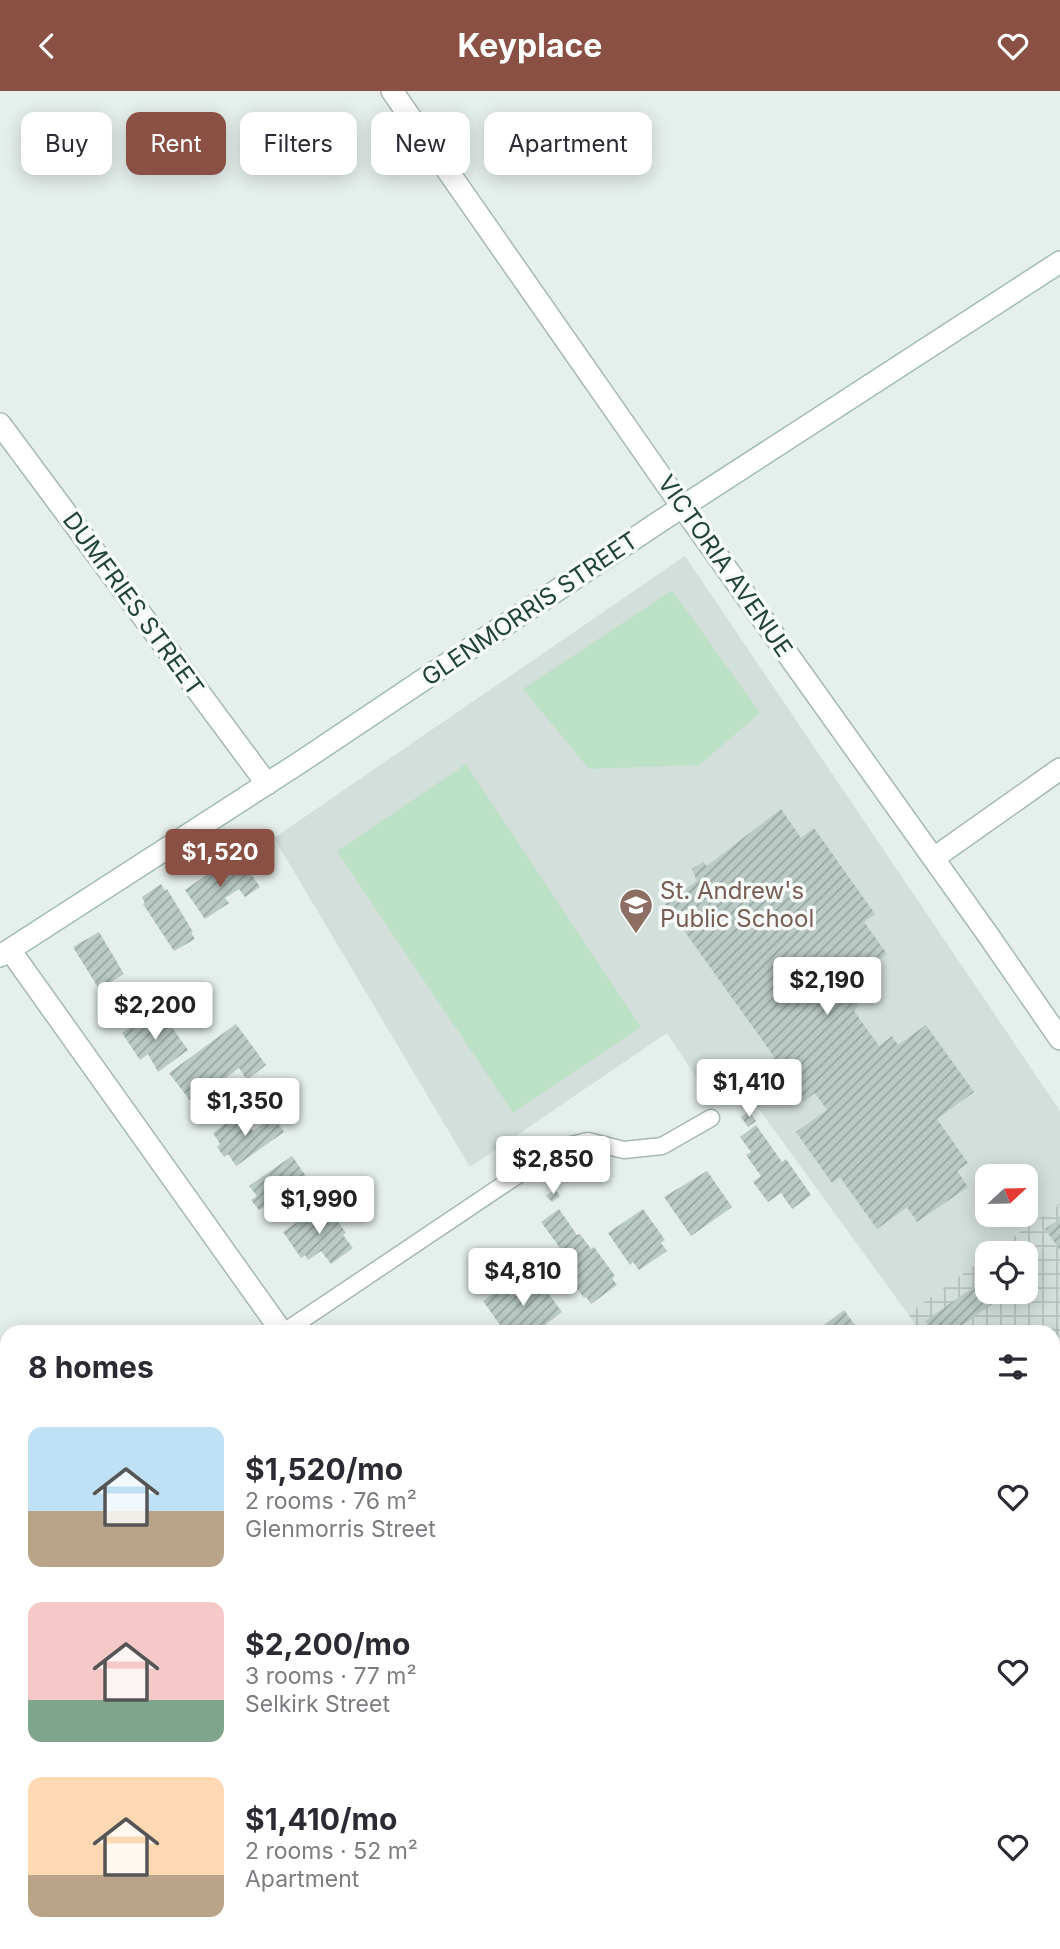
<!DOCTYPE html>
<meta charset="utf-8">
<style>
body{margin:0;font-family:Inter,sans-serif;background:#f7f7f7;color:#2b2b33;height:100vh;display:flex;flex-direction:column;font-size:26px;white-space:nowrap}
*{box-sizing:border-box;margin:0}
p{font-size:23px;color:#7c7c81}
.icon{flex:none;width:38px;height:38px;fill:none;stroke:currentColor;stroke-width:2;stroke-linecap:round;stroke-linejoin:round}
.map{position:relative;flex:1;overflow:hidden}
.details{position:absolute;left:0px;top:1234px;width:1060px;height:625px;display:flex;flex-direction:column;background:#fff;border-radius:21px 21px 0 0;box-shadow:0 4px 18px #0003}
.details>*{flex:none}
.guide{position:absolute;left:21px;top:21px;width:700px;height:63px;display:flex;gap:14px}
.needle{width:46px;rotate:68deg}
.buttons{position:absolute;left:975px;top:1073px;display:grid;gap:14px}
.buttons a{display:grid;place-items:center;width:63px;height:63px;border-radius:14px;background:#fff;box-shadow:0 4px 18px #0003;font-size:35px}
.price{position:absolute;translate:-50% -60px;padding:0 16px;border-radius:7px;background:#fff;color:#222;font-size:23px;line-height:46px;filter:drop-shadow(0 2px 4px #0008)}
.price::after{content:'';position:absolute;left:50%;top:42px;width:21px;height:16px;margin-left:-10px;background:inherit;clip-path:polygon(0 0,100% 0,50% 100%)}
.price.selected{background:#895043;color:#fff}
ul{padding:0;list-style:none}
li{display:flex;align-items:center;gap:21px;height:175px;padding:0 28px}
li span{display:grid;place-items:center;flex:none;width:196px;height:140px;border-radius:14px;color:#555}
li>.icon{margin-inline-start:auto}
span .icon{width:84px;height:84px;fill:#fffc;stroke-width:1}
li b{font-size:30px}
h2{display:flex;justify-content:space-between;align-items:center;height:84px;padding:0 28px;font-size:30px}
.tag{padding:0 24px;border-radius:14px;background:#fff;box-shadow:0 4px 18px #0003;font-size:24px;line-height:63px}
.tag.selected{background:#895043;color:#fff}
header{display:flex;justify-content:space-between;align-items:center;height:91px;padding:0 28px;background:#895043;color:#fff;font-size:32px;font-weight:700}
.map>svg:first-child{display:block}
</style>
<header><svg class="icon" aria-label="back" viewBox="0 0 24 24"><path d="M15 5l-7 7 7 7"/></svg>Keyplace<svg class="icon" aria-label="heart" viewBox="0 0 24 24"><path d="M12 20l-8-8c-3-5 5-10 8-4 3-6 11-1 8 4z"/></svg></header>
<div class="map">
<svg width="1060" height="1858" viewBox="0 0 1060 1858">
<defs>
<pattern id="industrial-grid" width="8" height="8" patternUnits="userSpaceOnUse" patternTransform="scale(1.75)"><rect width="8" height="8" fill="#d3dfda"/><path d="M0 4h8M4 0v8" fill="none" stroke="#b5c1bc"/></pattern>
<pattern id="building-hatch" width="6" height="6" patternUnits="userSpaceOnUse" patternTransform="scale(1.75)"><rect width="6" height="6" fill="#bacac4"/><path d="M-1 1l2-2M0 6l6-6M5 7l2-2" fill="none" stroke="#97a6a0"/></pattern>
</defs>
<rect width="100%" height="100%" fill="#e5efeb"/>
<path fill="#d3dfda" fill-rule="evenodd" d="M685 465 1060 1020V1112L991 1162H987V1165L908 1223 740 992 713 1012 667 942 470 1076 274 747ZM987 1085H1026V1124H987Z"/>
<g fill="url(#industrial-grid)">
<path d="M1060 1112V1419L1054 1420V1241H920L908 1223 987 1165V1200H1026V1162H991Z"/>
<path d="M1060 1538V1705L1054 1697V1543Z"/>
</g>
<g fill="#bde1c6">
<path d="M672 499 760 622 699 674 589 678 523 598Z"/>
<path d="M466 673 641 936 513 1022 337 760Z"/>
</g>
<g fill="url(#building-hatch)">
<path d="M781 718 801 747 814 737 875 823 864 831 887 863 843 894 858 914 854 920 879 955 892 945 898 954 926 934 974 1001 937 1028 968 1072 957 1080 968 1096 917 1131 907 1116 877 1138 840 1086 832 1092 796 1041 827 1019 815 1002 803 1011 773 968 775 967 665 813 697 790 692 778 703 771 707 775Z"/>
<path d="M222 773 229 784 244 773 260 796 245 806 239 798 225 807 229 812 205 828 185 799Z"/>
<path d="M161 793 165 800 167 798 193 841 191 842 195 848 174 860 143 813 145 812 142 806Z"/>
<path d="M99 841 124 883 99 898 73 856Z"/>
<path d="M151 923 160 937 168 931 188 959 158 981 148 963 140 969 122 942Z"/>
<path d="M236 933 266 974 247 989 239 977 192 1012 169 982Z"/>
<path d="M749 1020 756 1030 748 1036 741 1026Z"/>
<path d="M241 1022 253 1040 273 1025 284 1041 236 1075 228 1063 224 1066 217 1056 220 1053 213 1042Z"/>
<path d="M756 1034 782 1071 786 1068 811 1104 792 1118 781 1102 768 1111 753 1091 761 1085 746 1064 751 1061 740 1046Z"/>
<path d="M292 1065 312 1094 270 1124 264 1116 259 1119 251 1109 257 1105 249 1095Z"/>
<path d="M707 1080 732 1116 691 1145 664 1106Z"/>
<path d="M555 1098 560 1105 552 1111 546 1105Z"/>
<path d="M325 1112 346 1142 343 1144 353 1157 331 1173 321 1160 308 1169 305 1164 301 1167 283 1141Z"/>
<path d="M559 1118 577 1144 580 1143 591 1158 594 1156 615 1185 612 1187 617 1194 591 1213 586 1206 584 1207 563 1179 564 1177 553 1162 560 1157 541 1131Z"/>
<path d="M643 1118 665 1149 661 1152 667 1160 639 1179 633 1171 630 1174 608 1142Z"/>
<path d="M1060 1128V1159L1045 1138Z"/>
<path d="M536 1186 562 1221 546 1233 548 1236 542 1241H505L483 1210 504 1195 511 1204Z"/>
<path d="M981 1191 995 1211 953 1241H932L925 1230Z"/>
<path d="M844 1219 860 1241H815Z"/>
<path d="M1054 1439 1060 1448V1471L1054 1476Z"/>
<path d="M990 1852H1047L1039 1858H994Z"/>
</g>
<g fill="none" stroke-linecap="round" stroke-linejoin="round">
<g stroke="#a7b8b2" stroke-width="19">
<path id="lane" d="M284 1241 558 1057 588 1050 624 1059 662 1055 711 1027"/>
</g>
<g stroke="#a7b8b2" stroke-width="24">
<g id="street">
<path d="M392 0 669 397 986 841 1060 948"/>
<path d="M0 333 267 693"/>
<path d="M934 767 1060 678"/>
<path d="M10 859 282 1241"/>
<path d="M0 1680 7 1690"/>
<path d="M1054 1750 1060 1759"/>
<path d="M120 1852 125 1858"/>
<path d="M627 1852 632 1858"/>
<path d="M875 1858 884 1852"/>
</g>
</g>
<g stroke="#a2bcb3" stroke-width="24">
<path id="secondary" d="M0 865 299 672 659 431 1060 171"/>
</g>
<use href="#lane" stroke="#fff" stroke-width="16"/>
<use href="#street" stroke="#fff" stroke-width="21"/>
<use href="#secondary" stroke="#fff" stroke-width="21"/>
</g>
<defs>
<g id="school-pin" transform="scale(1.75)"><path d="M0 17L-7.5 6A9.5 9.5 0 1 1 7.5 6Z" fill="#8d6e63" stroke="#f6fbf9"/><path d="M0-5L7-2L0 1L-7-2ZM-4 1L0 2.5L4 1V4Q0 6-4 4Z" fill="#fff"/></g>
</defs>
<g fill-rule="evenodd">
<use href="#school-pin" x="636" y="814"/>
</g>
<g text-anchor="middle" stroke-width="7" stroke-linejoin="round" paint-order="stroke">
<g font-size="24" fill="#22433a" stroke="#f6fbf9">
<text transform="translate(725 475) rotate(55)" y="8">VICTORIA AVENUE</text>
<text transform="translate(133 513) rotate(54)" y="8">DUMFRIES STREET</text>
<text transform="translate(530 518) rotate(-34)" y="8">GLENMORRIS STREET</text>
</g>
<g font-size="24" fill="#785e54" stroke="#f6fbf9" text-anchor="start">
<text x="660" y="808">St. Andrew's<tspan x="660" dy="28">Public School</tspan></text>
</g>
</g>
</svg>
<div class="buttons">
<a><svg class="needle" viewBox="-14 -14 28 28"><path d="M0-13l5 13h-10z" fill="#e53935"/><path d="M0 13l5-13h-10z" fill="#7c7c81"/></svg></a>
<a><svg class="icon" aria-label="locate" viewBox="0 0 24 24"><circle cx="12" cy="12" r="6"/><path d="M12 2v4M12 18v4M2 12h4M18 12h4"/></svg></a>
</div>
<b class="price selected" style="left:220px;top:798px">$1,520</b>
<b class="price" style="left:827px;top:926px">$2,190</b>
<b class="price" style="left:155px;top:951px">$2,200</b>
<b class="price" style="left:749px;top:1028px">$1,410</b>
<b class="price" style="left:245px;top:1047px">$1,350</b>
<b class="price" style="left:553px;top:1105px">$2,850</b>
<b class="price" style="left:319px;top:1145px">$1,990</b>
<b class="price" style="left:523px;top:1217px">$4,810</b>
<div class="guide">
<a class="tag">Buy</a>
<a class="tag selected">Rent</a>
<a class="tag">Filters</a>
<a class="tag">New</a>
<a class="tag">Apartment</a>
</div>
<section class="details">
<h2>8 homes<svg class="icon" aria-label="filters" viewBox="0 0 24 24"><path d="M4 7h16M4 17h16"/><circle cx="9" cy="7" r="2"/><circle cx="15" cy="17" r="2"/></svg></h2>
<ul>
<li><span style="background:linear-gradient(#bfe0f5 60%,#b9a48a 0)"><svg class="icon" aria-label="home" viewBox="0 0 24 24"><path d="M3 11l9-7 9 7M6 9v11h12V9"/></svg></span><div><b>$1,520/mo</b><p>2 rooms · 76 m²</p><p>Glenmorris Street</p></div><svg class="icon" aria-label="heart" viewBox="0 0 24 24"><path d="M12 20l-8-8c-3-5 5-10 8-4 3-6 11-1 8 4z"/></svg></li>
<li><span style="background:linear-gradient(#f6c9c9 70%,#7fa58c 0)"><svg class="icon" aria-label="home" viewBox="0 0 24 24"><path d="M3 11l9-7 9 7M6 9v11h12V9"/></svg></span><div><b>$2,200/mo</b><p>3 rooms · 77 m²</p><p>Selkirk Street</p></div><svg class="icon" aria-label="heart" viewBox="0 0 24 24"><path d="M12 20l-8-8c-3-5 5-10 8-4 3-6 11-1 8 4z"/></svg></li>
<li><span style="background:linear-gradient(#ffd9b3 70%,#b9a48a 0)"><svg class="icon" aria-label="home" viewBox="0 0 24 24"><path d="M3 11l9-7 9 7M6 9v11h12V9"/></svg></span><div><b>$1,410/mo</b><p>2 rooms · 52 m²</p><p>Apartment</p></div><svg class="icon" aria-label="heart" viewBox="0 0 24 24"><path d="M12 20l-8-8c-3-5 5-10 8-4 3-6 11-1 8 4z"/></svg></li>
</ul>
</section>
</div>
